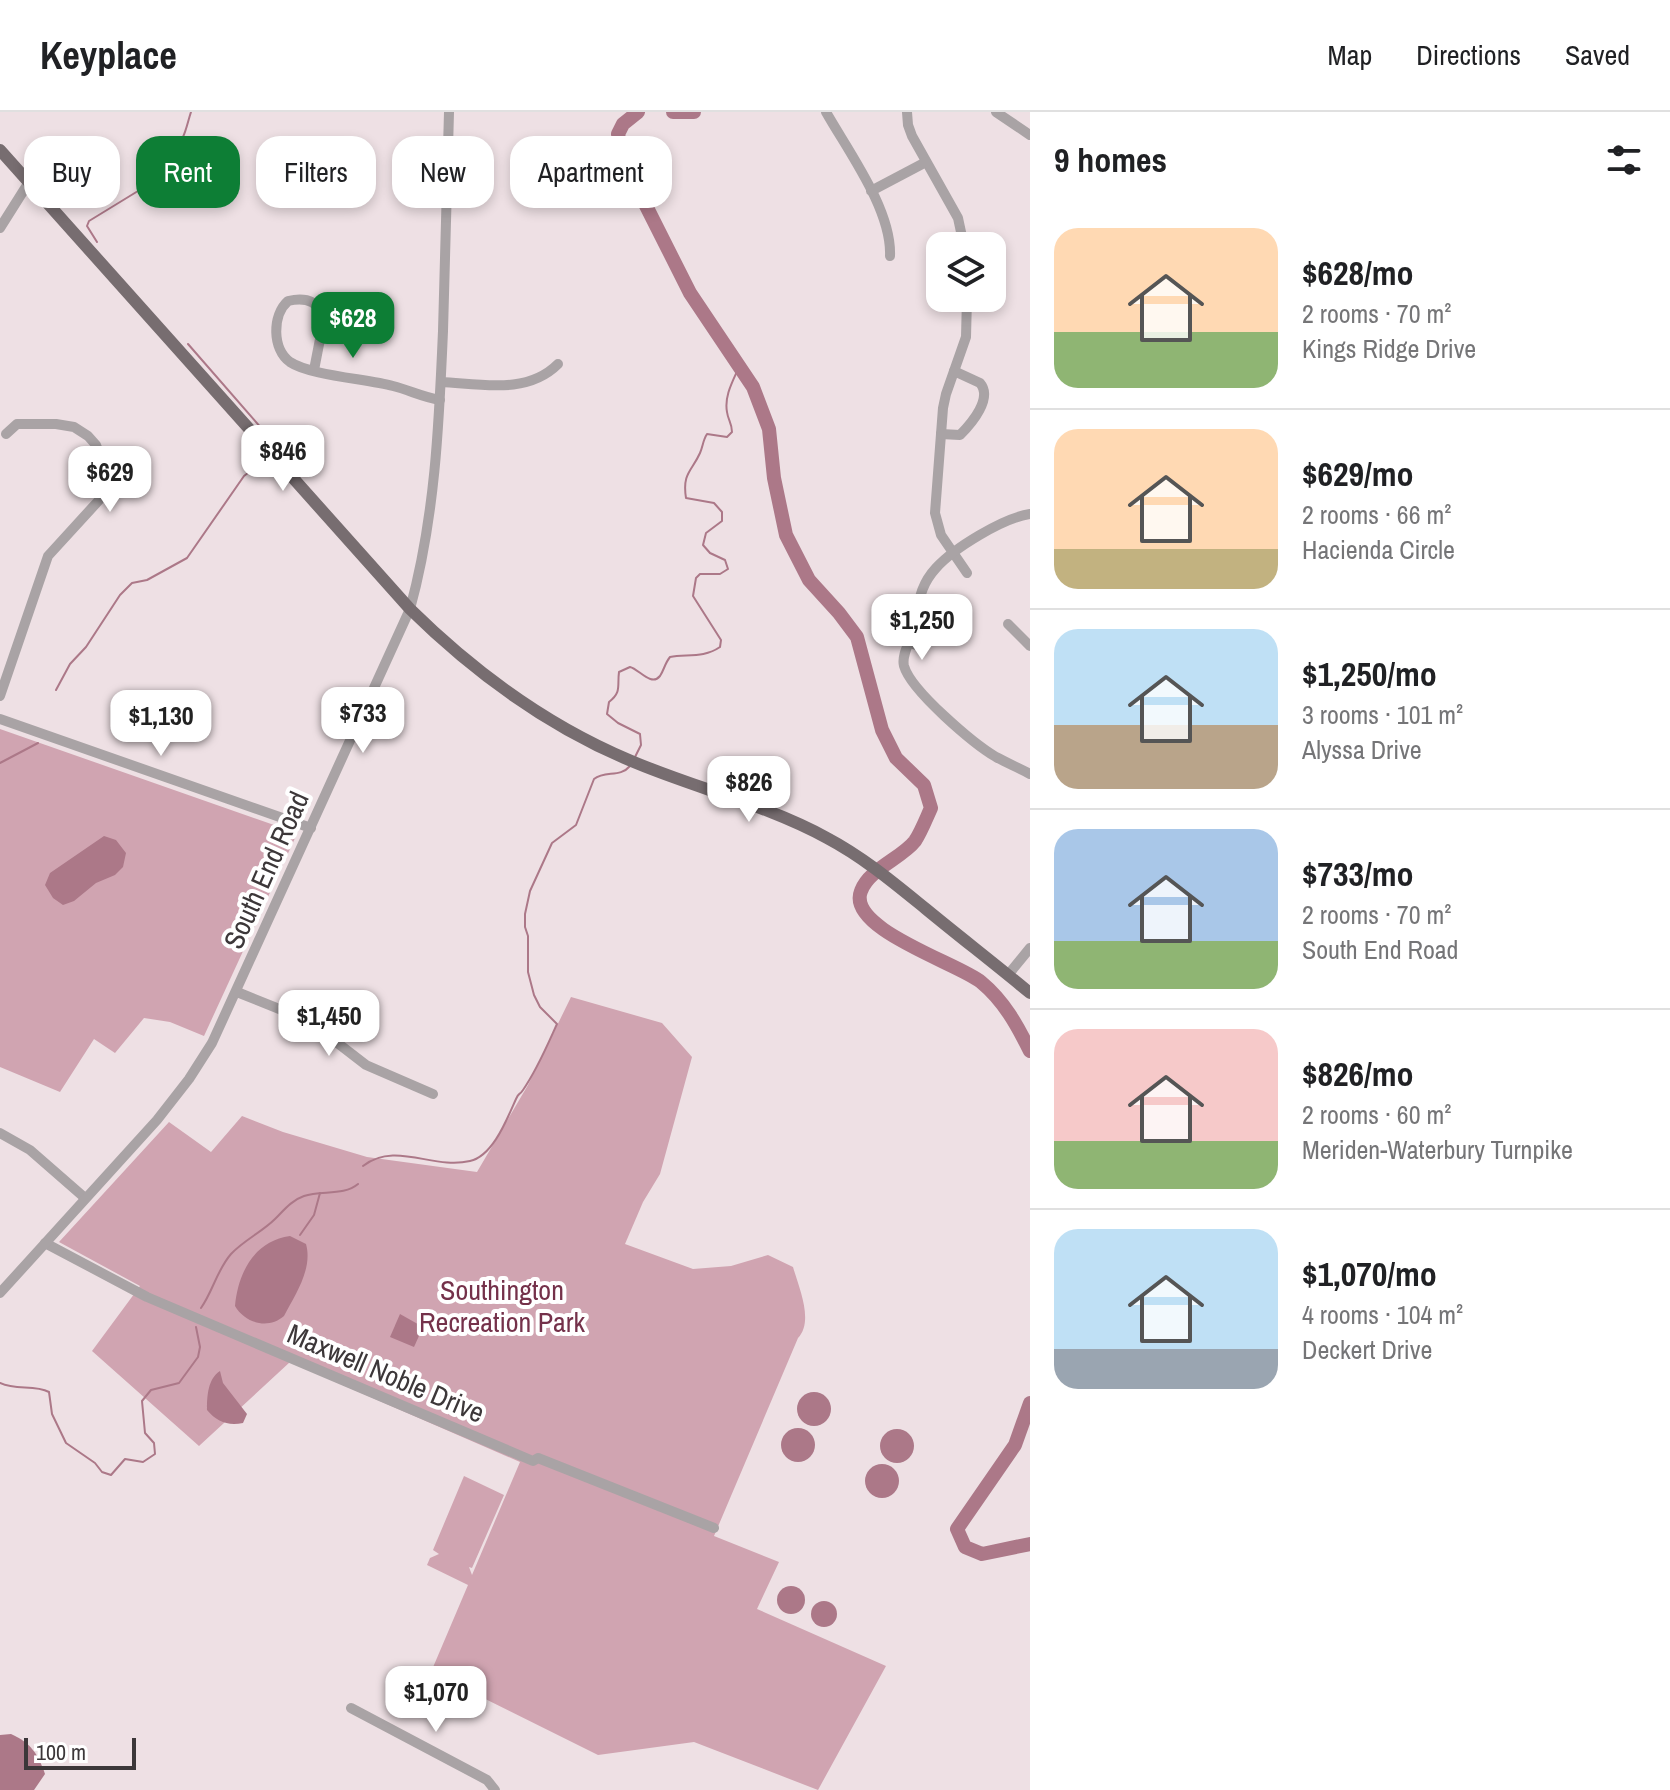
<!DOCTYPE html>
<meta charset="utf-8">
<style>
body{margin:0;font-family:"Archivo Narrow",sans-serif;background:#f6f6f6;color:#202124;height:100vh;display:flex;flex-direction:column;font-size:30px;white-space:nowrap}
*{box-sizing:border-box;margin:0}
p{font-size:26px;color:#757577}
.icon{flex:none;width:44px;height:44px;fill:none;stroke:currentColor;stroke-width:2;stroke-linecap:round;stroke-linejoin:round}
.map{position:relative;flex:1;overflow:hidden}
.sheet{display:flex;flex-direction:column;background:#fff;width:640px}
.sheet>*{flex:none}
.top-card{position:absolute;left:24px;top:24px;width:760px;height:72px;display:flex;gap:16px}
.tools{position:absolute;left:926px;top:120px;display:grid;gap:16px}
.tools a{display:grid;place-items:center;width:80px;height:80px;border-radius:16px;background:#fff;box-shadow:0 4px 12px #0003;font-size:40px}
.scale{position:absolute;left:24px;bottom:20px;width:112px;box-sizing:border-box;padding-left:8px;border:4px solid #3c3739;border-top:0;font-size:22px;line-height:28px;white-space:nowrap;color:#3c3739;-webkit-text-stroke:6px #fff;paint-order:stroke}
.price{position:absolute;translate:-50% -68px;padding:0 18px;border-radius:16px;background:#fff;color:#222;font-size:26px;line-height:52px;filter:drop-shadow(0 2px 4px #0008)}
.price::after{content:'';position:absolute;left:50%;top:48px;width:24px;height:18px;margin-left:-12px;background:inherit;clip-path:polygon(0 0,100% 0,50% 100%)}
.price.on{background:#0d7e35;color:#fff}
ul{padding:0;list-style:none}
li{display:flex;align-items:center;gap:24px;height:200px;padding:0 24px}
li+li{border-top:2px solid #e0e0e0}
li span{display:grid;place-items:center;flex:none;width:224px;height:160px;border-radius:24px;color:#555}
li>.icon{margin-inline-start:auto}
span .icon{width:96px;height:96px;fill:#fffc;stroke-width:1}
li b{font-size:34px}
h2{display:flex;justify-content:space-between;align-items:center;height:96px;padding:0 24px;font-size:34px}
.tag{padding:0 28px;border-radius:24px;background:#fff;box-shadow:0 4px 12px #0003;font-size:28px;line-height:72px}
.tag.on{background:#0d7e35;color:#fff}
header{display:flex;align-items:center;gap:48px;box-sizing:border-box;height:112px;padding:0 40px;background:#fff;border-bottom:2px solid #e0e0e0}
header strong{font-size:38px}
nav{display:flex;gap:44px;margin-inline-start:auto;font-size:28px}
main{display:flex;flex:1;min-height:0}
.map>svg:first-child{display:block}
</style>
<header>
<strong>Keyplace</strong>
<nav><a>Map</a><a>Directions</a><a>Saved</a></nav>
</header>
<main>
<div class="map">
<svg width="1030" height="1678" viewBox="0 0 1030 1678">
<rect width="100%" height="100%" fill="#eee0e4"/>
<g fill="#d0a4b1">
<path d="M0 617 294 720 296 724 204 924 170 910 144 906 115 941 94 927 60 980 0 955Z"/>
<path d="M571 885 662 911 692 945 660 1062 643 1090 625 1132 693 1157 731 1154 768 1143 793 1155C799 1176 814 1209 798 1226L714 1424 779 1450 757 1497 886 1554 818 1678 694 1630 598 1643 431 1560 468 1473 427 1453 430 1446 439 1442 433 1438 464 1364 504 1383 472 1456 469 1455 472 1463 520 1350 290 1250 199 1334 92 1239 140 1174 59 1130 169 1010 211 1040 242 1004 283 1020 367 1045 477 1060 528 973Z"/>
</g>
<g fill="#ac7888">
<path d="M104 724 116 728 126 741 123 755 115 763 96 771 74 789 63 793 53 786 45 773 50 761Z"/>
<path d="M290 1124 306 1132C313 1157 295 1183 284 1204 268 1218 245 1211 235 1194 238 1161 254 1129 290 1124Z"/>
<path d="M400 1202 423 1215 414 1235 390 1225Z"/>
<path d="M220 1259 223 1271 247 1302 243 1311C228 1314 217 1310 207 1298 207 1283 208 1267 220 1259Z"/>
<circle cx="814" cy="1297" r="17"/>
<circle cx="798" cy="1333" r="17"/>
<circle cx="897" cy="1334" r="17"/>
<circle cx="882" cy="1369" r="17"/>
<circle cx="791" cy="1488" r="14"/>
<circle cx="824" cy="1502" r="13"/>
<path d="M11 1622C31 1631 38 1642 45 1662L34 1678H0V1623Z"/>
</g>
<g fill="none" stroke-linecap="round" stroke-linejoin="round">
<g stroke="#ac7888" stroke-width="2">
<path d="M97 130 87 114 89 109 138 79 146 62 151 58 153 38 159 32 172 39C185 29 186 15 191 0"/>
<path d="M188 232 276 333"/>
<path d="M56 578 70 552 86 535 120 483 132 471 147 468 187 446 244 364 266 347"/>
<path d="M635 645 641 633 640 622 618 611 607 602 609 590C622 580 617 574 619 560L630 555C639 557 651 575 660 564 664 558 665 551 670 545 687 542 704 546 720 535L721 528 693 484 696 466 700 462H720L728 457 725 448 710 441 703 433 706 421 722 409V400L714 391 686 386C682 361 692 359 700 341 703 334 703 328 707 322L727 325 732 320C732 311 728 308 727 300 724 284 733 269 739 255"/>
<path d="M0 651 38 631"/>
<path d="M363 1054C396 1029 433 1058 470 1049 493 1044 507 1007 516 987 519 980 519 984 523 978 537 958 547 934 557 912L540 895 534 883 528 860V824L525 815V802L530 779 552 731 576 713 594 667C605 658 620 666 630 654"/>
<path d="M300 1123 314 1103 320 1081"/>
<path d="M201 1196C213 1179 217 1158 231 1142 244 1128 262 1120 275 1107 284 1098 292 1088 304 1084 321 1078 344 1084 358 1072"/>
<path d="M0 1271C16 1279 34 1272 49 1280L52 1302 66 1331 95 1351 102 1360 111 1363 125 1347 143 1350 155 1342 154 1331 145 1321 142 1289 151 1278 179 1271 198 1245 200 1235 196 1215"/>
</g>
<g stroke="#ac7888" stroke-width="14">
<path d="M638 0 623 12 618 22 624 50 690 181 753 275 769 317 774 366 786 423 809 468 839 501 857 525 882 618 896 646 924 673 931 696C926 707 921 720 915 729 902 746 869 757 861 779 846 817 960 852 981 870 1004 889 1017 913 1030 939"/>
<path d="M673 0H694"/>
<path d="M1030 1291 1015 1333 957 1417 965 1435 982 1442 1030 1432"/>
</g>
<g stroke="#a9a3a5" stroke-width="10">
<path d="M826 0C848 39 892 98 890 144"/>
<path d="M907 0 908 13 912 24 958 106 964 134"/>
<path d="M996 0 1030 23"/>
<path d="M871 79 926 50"/>
<path d="M0 116 29 70"/>
<path d="M967 186 966 225 946 282 943 296 935 401 941 423 967 461"/>
<path d="M314 258 321 222V199C314 187 301 186 288 189 272 203 272 237 290 250 309 263 367 267 393 274 409 278 423 285 440 288"/>
<path d="M441 270C481 272 527 283 558 252"/>
<path d="M941 322 960 323C972 311 993 286 980 271L954 259"/>
<path d="M918 503C918 486 924 469 936 456 954 436 1003 406 1030 402"/>
<circle cx="919" cy="518" r="15"/>
<path d="M1008 512 1030 534"/>
<path d="M909 530C906 537 902 546 904 554 911 579 974 632 996 645 1007 651 1019 656 1030 662"/>
<path d="M0 584 48 444 101 386 106 359 96 333 88 324 74 315 56 312H17L6 322"/>
<path d="M0 607 311 716"/>
<path d="M1008 863 1030 836"/>
<path d="M237 880 309 909 366 953 433 982"/>
<path d="M0 1021 30 1038 85 1086"/>
<path d="M45 1131 147 1185 533 1349 538 1346 714 1416"/>
<path d="M0 1181 157 1008 189 967 212 931 410 497C435 406 439 313 443 219 445 146 447 73 449 0"/>
<path d="M351 1596 487 1668 495 1678"/>
</g>
<path stroke="#776d70" stroke-width="12" d="M0 38 410 497C474 560 546 613 629 648 694 676 765 692 827 726 863 745 894 771 926 797 960 825 995 852 1030 881"/>
</g>
<g text-anchor="middle" stroke-width="8" stroke-linejoin="round" paint-order="stroke">
<g font-size="28" fill="#3c3739" stroke="#fff">
<text transform="translate(266 758) rotate(-66)" y="10">South End Road</text>
<text transform="translate(386 1261) rotate(23)" y="10">Maxwell Noble Drive</text>
</g>
<g font-size="28" fill="#74314a" stroke="#fff">
<text x="502" y="1188">Southington<tspan x="502" dy="32">Recreation Park</tspan></text>
</g>
</g>
</svg>
<div class="tools">
<a><svg class="icon" aria-label="layers" viewBox="0 0 24 24"><path d="M12 4l9 5-9 5-9-5zM3 14l9 5 9-5"/></svg></a>
</div>
<div class="scale">100 m</div>
<b class="price on" style="left:353px;top:248px">$628</b>
<b class="price" style="left:283px;top:381px">$846</b>
<b class="price" style="left:110px;top:402px">$629</b>
<b class="price" style="left:922px;top:550px">$1,250</b>
<b class="price" style="left:363px;top:643px">$733</b>
<b class="price" style="left:161px;top:646px">$1,130</b>
<b class="price" style="left:749px;top:712px">$826</b>
<b class="price" style="left:329px;top:946px">$1,450</b>
<b class="price" style="left:436px;top:1622px">$1,070</b>
<div class="top-card">
<a class="tag">Buy</a>
<a class="tag on">Rent</a>
<a class="tag">Filters</a>
<a class="tag">New</a>
<a class="tag">Apartment</a>
</div>
</div>
<section class="sheet">
<h2>9 homes<svg class="icon" aria-label="filters" viewBox="0 0 24 24"><path d="M4 7h16M4 17h16"/><circle cx="9" cy="7" r="2"/><circle cx="15" cy="17" r="2"/></svg></h2>
<ul>
<li><span style="background:linear-gradient(#ffd9b3 65%,#8fb573 0)"><svg class="icon" aria-label="home" viewBox="0 0 24 24"><path d="M3 11l9-7 9 7M6 9v11h12V9"/></svg></span><div><b>$628/mo</b><p>2 rooms · 70 m²</p><p>Kings Ridge Drive</p></div></li>
<li><span style="background:linear-gradient(#ffd9b3 75%,#c2b280 0)"><svg class="icon" aria-label="home" viewBox="0 0 24 24"><path d="M3 11l9-7 9 7M6 9v11h12V9"/></svg></span><div><b>$629/mo</b><p>2 rooms · 66 m²</p><p>Hacienda Circle</p></div></li>
<li><span style="background:linear-gradient(#bfe0f5 60%,#b9a48a 0)"><svg class="icon" aria-label="home" viewBox="0 0 24 24"><path d="M3 11l9-7 9 7M6 9v11h12V9"/></svg></span><div><b>$1,250/mo</b><p>3 rooms · 101 m²</p><p>Alyssa Drive</p></div></li>
<li><span style="background:linear-gradient(#a9c7e8 70%,#8fb573 0)"><svg class="icon" aria-label="home" viewBox="0 0 24 24"><path d="M3 11l9-7 9 7M6 9v11h12V9"/></svg></span><div><b>$733/mo</b><p>2 rooms · 70 m²</p><p>South End Road</p></div></li>
<li><span style="background:linear-gradient(#f6c9c9 70%,#8fb573 0)"><svg class="icon" aria-label="home" viewBox="0 0 24 24"><path d="M3 11l9-7 9 7M6 9v11h12V9"/></svg></span><div><b>$826/mo</b><p>2 rooms · 60 m²</p><p>Meriden-Waterbury Turnpike</p></div></li>
<li><span style="background:linear-gradient(#bfe0f5 75%,#9aa5b1 0)"><svg class="icon" aria-label="home" viewBox="0 0 24 24"><path d="M3 11l9-7 9 7M6 9v11h12V9"/></svg></span><div><b>$1,070/mo</b><p>4 rooms · 104 m²</p><p>Deckert Drive</p></div></li>
</ul>
</section>
</main>
